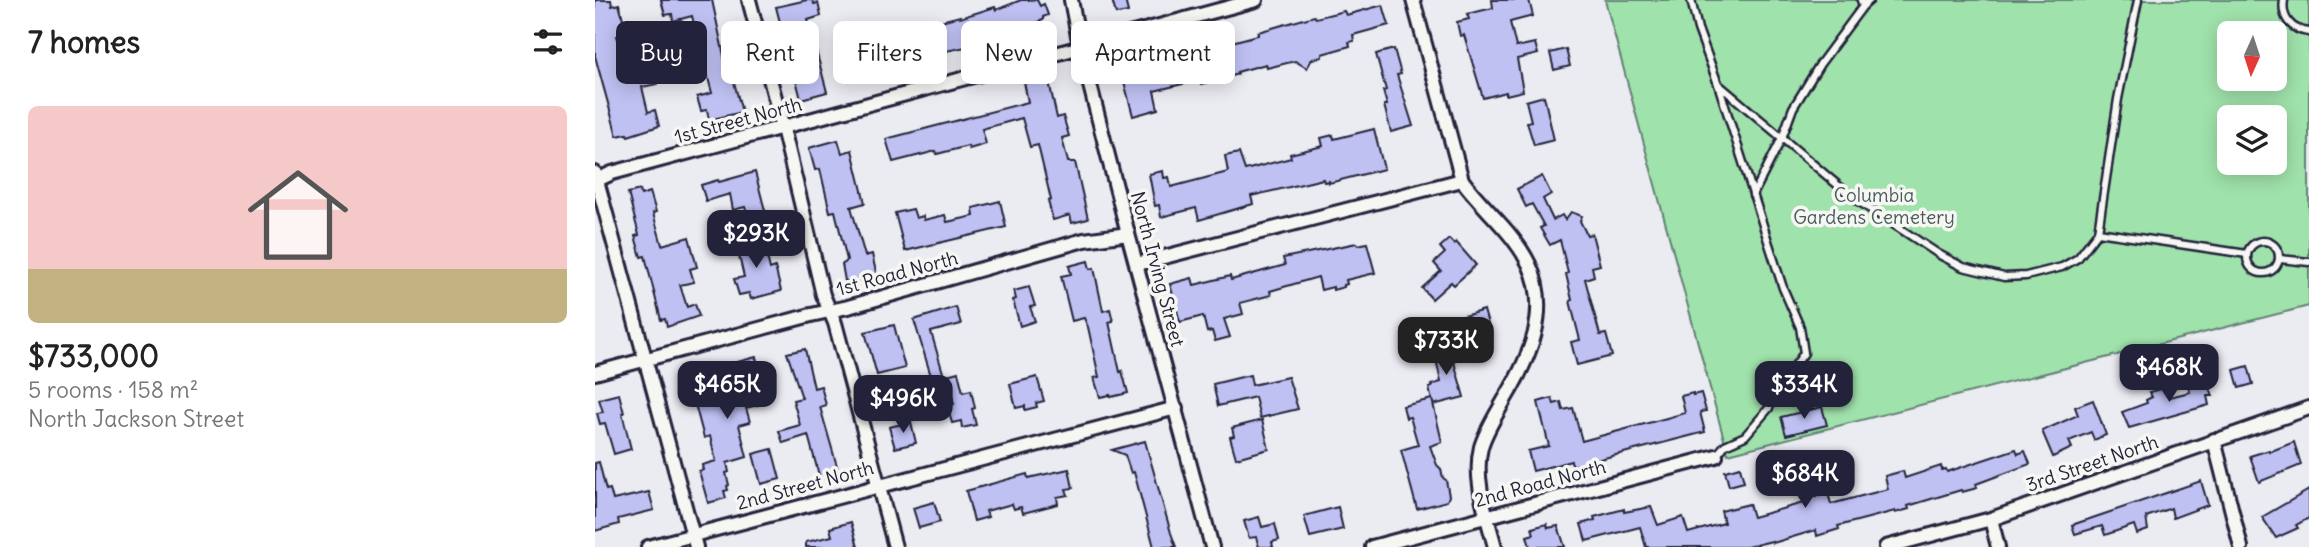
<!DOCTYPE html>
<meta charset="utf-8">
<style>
body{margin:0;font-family:Delius,sans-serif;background:#f6f6f6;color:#222;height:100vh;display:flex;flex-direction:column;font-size:26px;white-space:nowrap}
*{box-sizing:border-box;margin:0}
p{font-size:23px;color:#767676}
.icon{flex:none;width:38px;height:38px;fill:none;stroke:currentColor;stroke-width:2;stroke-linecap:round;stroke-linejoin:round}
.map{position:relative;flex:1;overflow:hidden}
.sheet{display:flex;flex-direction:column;background:#fff;width:595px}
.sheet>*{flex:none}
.banner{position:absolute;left:21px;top:21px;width:665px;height:63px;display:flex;gap:14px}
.needle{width:46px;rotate:183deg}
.controls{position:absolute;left:1622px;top:21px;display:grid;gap:14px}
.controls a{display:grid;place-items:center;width:70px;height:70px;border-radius:10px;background:#fff;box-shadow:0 4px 18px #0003;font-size:35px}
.price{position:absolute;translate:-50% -60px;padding:0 16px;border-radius:14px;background:#22223b;color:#fff;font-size:23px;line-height:46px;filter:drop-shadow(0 2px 4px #0008)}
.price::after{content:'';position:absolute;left:50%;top:42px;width:21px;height:16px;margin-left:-10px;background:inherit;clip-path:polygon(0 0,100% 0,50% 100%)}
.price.active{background:#222;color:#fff}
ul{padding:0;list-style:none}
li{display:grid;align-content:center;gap:14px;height:371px;padding:0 28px}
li+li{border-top:2px solid #e0e0e0}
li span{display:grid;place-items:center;height:217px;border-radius:10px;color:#555}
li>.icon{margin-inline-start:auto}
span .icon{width:126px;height:126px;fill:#fffc;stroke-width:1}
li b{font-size:30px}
h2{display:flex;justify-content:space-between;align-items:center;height:84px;padding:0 28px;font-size:30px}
.tag{padding:0 24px;border-radius:10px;background:#fff;box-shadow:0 4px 18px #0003;font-size:24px;line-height:63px}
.tag.active{background:#22223b;color:#fff}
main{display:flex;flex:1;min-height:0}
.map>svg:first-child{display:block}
</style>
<main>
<section class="sheet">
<h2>7 homes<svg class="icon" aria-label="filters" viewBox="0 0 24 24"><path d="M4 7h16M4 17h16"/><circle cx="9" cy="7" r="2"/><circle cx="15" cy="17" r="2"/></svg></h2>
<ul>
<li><span style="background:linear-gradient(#f6c9c9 75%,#c2b280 0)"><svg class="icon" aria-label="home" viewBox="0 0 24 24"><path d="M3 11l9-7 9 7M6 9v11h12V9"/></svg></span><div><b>$733,000</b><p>5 rooms · 158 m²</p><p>North Jackson Street</p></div></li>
</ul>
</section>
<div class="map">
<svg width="1714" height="547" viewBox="0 0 1714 547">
<rect width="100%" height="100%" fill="#ebebf2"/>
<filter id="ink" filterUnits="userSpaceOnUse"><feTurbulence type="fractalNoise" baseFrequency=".0143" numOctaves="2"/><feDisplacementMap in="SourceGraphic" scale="14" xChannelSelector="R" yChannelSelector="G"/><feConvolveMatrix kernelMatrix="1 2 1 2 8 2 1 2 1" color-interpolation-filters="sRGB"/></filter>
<g filter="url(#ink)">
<path fill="#a0e2ab" stroke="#618273" stroke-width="2" fill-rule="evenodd" d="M1010 0H1714V306L1133 454ZM1634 33H1680V79H1634ZM1634 117H1680V163H1634Z"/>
<g fill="#bfc1f3" stroke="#22223b" stroke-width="2">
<path d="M0 0H16L17 6 24 4 32 34 22 36 28 59 55 53 62 84 47 87 53 112 60 110 64 126 33 136 32 134 22 136 0 56Z"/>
<path d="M66 0H117L129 56 132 68 135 67 147 112 114 120 112 110 106 111 102 97 117 93 111 70 87 76 79 46 103 40 97 16 78 21 77 14 70 15Z"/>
<path d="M212 0H218L219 4 223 3 226 16 213 20 232 92 206 99 200 76 206 74 192 25 186 26 181 7Z"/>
<path d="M426 0H442L445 6 449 4 453 15 448 17V20L429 28 372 44 371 47 297 62 298 66 279 71 273 43 284 41 286 51 310 45 309 41 345 34 342 22 365 16V18L400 7 401 10Z"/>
<path d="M517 0H530L533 12 521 14Z"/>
<path d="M897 0H934L938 16 915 22 921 47 940 43 943 54 922 59 928 91 911 95V92L888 98 869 35 865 36 862 22 874 19 872 14 898 8Z"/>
<path d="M788 5 794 25 758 35 759 41 754 42 755 46 727 54V57L717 59 712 68 700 61 672 68 671 64 642 72 643 74 606 84 604 80 559 91 563 109 538 116 526 70 617 43 618 47 663 35V32L719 16 721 18 749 11 751 15Z"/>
<path d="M799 49 806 74 802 75 818 126 796 132 789 105H792L788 91 791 90 781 54Z"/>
<path d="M971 49 975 66 959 70 955 53Z"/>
<path d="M453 77 462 118 468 116 474 136 467 138 473 162H480L493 219 477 223 475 215 458 220 453 201 456 200 443 145 435 147 427 118 387 129 391 144 374 149 373 146 342 154 341 151 298 162 291 139 433 102 429 82Z"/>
<path d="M949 96 959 140 939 145 932 122 936 121 931 101Z"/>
<path d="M779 129 789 169 734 183V181L729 182 728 179 656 196 658 204 604 220 601 208 566 217 564 205 560 206 554 174 568 171 569 178 574 177 576 187 633 172 630 156 644 153 650 170 696 158 695 154 728 146 726 138 738 135 739 139Z"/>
<path d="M243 140 247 153 257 150 270 203 256 207 270 256 277 254 282 277 255 283V281H250L247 264 250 263 252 260 240 211 235 212 225 169 220 170 214 148Z"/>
<path d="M160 172 174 226 157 231 150 207 138 210 135 194 111 201 106 185 123 180 124 182Z"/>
<path d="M947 176 956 194 948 199 958 220 967 215 970 220 976 212 987 216 985 221 992 235 997 234 1005 265 997 267 999 276 990 279 1005 335 1011 334 1017 356 982 365 976 342 985 340 975 301 977 300 971 274 973 273 965 240 955 245 945 228 949 226 937 204 931 207 922 189Z"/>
<path d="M45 190 46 195 55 192 61 212 58 213 67 245 94 237 102 267 95 269 99 282 85 285 92 307 100 304 104 316 72 327 70 319 66 320 50 256 46 257 40 236 44 235 33 193Z"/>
<path d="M405 201 411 227 310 251 300 213 318 209 321 218 328 216 329 220 350 215 352 222 379 216 378 208Z"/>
<path d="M167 236 175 269 180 267 186 291 156 299 154 293 144 295 139 279 149 277 141 243Z"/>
<path d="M854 239 859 244 861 242 881 265 859 285 856 282 837 299 827 288 846 271 839 263 850 253 845 247Z"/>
<path d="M762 243 763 245 772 243 780 273 751 280 752 284 749 285V287L738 290V287L726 290 723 277 675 291 676 295 645 303 648 314 629 319 635 337 620 341 617 331 612 332 608 316 585 322 575 284 597 278 599 285 635 276 636 280 690 265 688 258Z"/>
<path d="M493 261 495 269 499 268 508 311 515 309 518 321 514 322 525 372 527 371 533 393 516 397 515 395 505 397 499 378 504 377 493 327 489 318 477 321 466 276 476 274 474 266Z"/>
<path d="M434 287 440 306 435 307 440 321 425 326 418 300 421 299 419 291Z"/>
<path d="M361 307 366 324 336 332 351 383 339 386 319 320Z"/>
<path d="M889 310 896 335 864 344 859 324 868 322 867 319H870L869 316Z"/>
<path d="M299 325 310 368 282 375 270 332Z"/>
<path d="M853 341 869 397 838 405 834 388 837 387 836 385 846 382 838 345Z"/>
<path d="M210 349 219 388 226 386 231 405 225 407 244 473 225 479 213 435 188 443 184 431 205 425 198 400 207 398 192 353Z"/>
<path d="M161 357 166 375 172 374 178 395 162 399 163 405 151 408 155 422 144 425 152 457 132 463 134 472 131 473 134 485 132 486 133 490 129 491 131 498 113 503 104 471 108 470 107 465 121 461 115 436 109 438 96 389 99 388 96 381 111 377 118 396 142 389 135 364Z"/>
<path d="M1653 366 1658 384 1644 388 1639 370Z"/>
<path d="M363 372 368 392 376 390 380 408 377 409 381 425 367 428 366 421 357 423 352 406 359 404 352 375Z"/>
<path d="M655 375 657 385 693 377 703 409 665 418 660 397 623 406 618 384Z"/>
<path d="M442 377 449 401 441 403 442 407 430 410V406L421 408 415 384Z"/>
<path d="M1611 377 1618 396H1612L1614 405 1534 428 1527 412 1552 403 1551 400 1557 397 1554 392 1569 388 1574 397 1595 392 1592 383Z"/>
<path d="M1098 393V395L1106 393 1111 411 1105 412 1110 432 978 466 976 461 938 471 933 451 954 446 943 402 957 398 959 404 966 402 968 410 978 408 987 441 1090 413 1086 396Z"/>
<path d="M24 394 29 413H27L36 449 19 454 10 423 5 424 2 413 8 412 4 399Z"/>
<path d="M837 399 847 442 835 446 842 465 846 469 848 478 851 480 854 496 852 501 822 509 806 450 823 445 815 417 811 418 808 406Z"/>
<path d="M1498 400 1511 435 1499 440 1496 432 1474 441 1477 448 1458 457 1447 431 1483 415 1480 407Z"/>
<path d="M1227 407 1232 425 1191 435 1186 417Z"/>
<path d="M667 420 674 449 641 458 635 437 639 436 637 428Z"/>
<path d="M316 422 321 443 300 448 294 427Z"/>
<path d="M550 441 576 533 581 547H559L539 472 536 473 530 455 517 450Z"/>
<path d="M1699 442 1706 465 1664 482 1655 456 1674 450V452Z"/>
<path d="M177 449 185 479 166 484 158 454Z"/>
<path d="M1421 449 1423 454 1430 451 1435 464 1381 484 1382 488 1367 492 1366 490 1313 506 1314 509 1300 513V511L1243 526 1244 529 1222 536 1221 530 1178 543 1177 541 1152 547H1051L1045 527 991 541 986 524 1000 520 999 517 1029 509V512L1056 507 1063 525 1088 517 1093 533 1129 523 1126 511 1154 504 1158 517 1212 502 1211 499 1233 493 1236 504 1293 489 1290 476 1308 471 1310 478 1346 466 1347 470 1351 469 1352 472Z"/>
<path d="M4 462 11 490 15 489 18 500 54 492 59 510 23 519 24 524 0 531V463Z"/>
<path d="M1145 467 1149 482 1134 486 1130 471Z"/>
<path d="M474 469 478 488 471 489 473 495 462 497 463 504 428 513 426 507 419 509 417 504 391 511 393 517 379 521 371 491 432 474 433 478Z"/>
<path d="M1606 481 1613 505 1578 518 1576 508 1551 517 1553 530 1542 534 1539 525 1510 535 1507 526 1480 534 1477 525Z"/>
<path d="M1714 490V518L1701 525 1703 528 1681 538 1667 517Z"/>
<path d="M339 502 345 522 324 528 318 508Z"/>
<path d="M743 507 748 529 715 537 709 516Z"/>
<path d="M664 517 667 527 680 524 684 540 677 542 678 547H664L661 537 654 538 649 521Z"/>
<path d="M256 522 263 547H211V542L237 536 235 528Z"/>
<path d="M952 524 953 528 963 526 970 547H935L932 536 939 534 937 528Z"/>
</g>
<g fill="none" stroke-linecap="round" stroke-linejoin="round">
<g stroke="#22223b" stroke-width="11">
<g id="lane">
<path d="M1096 0 1103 29 1123 84 1257 197 1345 255 1368 267 1409 277 1431 276 1467 267 1483 258 1503 232 1523 99 1543 0"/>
<path d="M1266 0 1268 6 1275 0"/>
<path d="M1689 0C1686 18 1696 30 1714 32"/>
<path d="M1158 195 1187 138 1198 108 1225 64 1268 6"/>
<path d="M1503 232 1652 254"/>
<circle cx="1668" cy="257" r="16"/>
<path d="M1685 259 1714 262"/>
<path d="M1121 456 1130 445 1150 436 1174 408 1184 388 1209 353 1205 327 1188 288 1123 84"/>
</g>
</g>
<g stroke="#22223b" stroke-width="18">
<g id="street">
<path d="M154 0 188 128 228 295 240 323 300 547"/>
<path d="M476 0 485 46 533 234 617 547"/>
<path d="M818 0 867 180C888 209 918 231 934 264 956 311 935 357 910 399 901 415 891 430 886 447 878 479 892 516 900 547"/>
<path d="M0 173 101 547"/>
<path d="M0 181 17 173 661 0"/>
<path d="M542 264 867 180"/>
<path d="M0 373 216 315 253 307 489 240 533 234"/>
<path d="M1619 440 1646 547"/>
<path d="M1396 519 1403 547"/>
<path d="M53 547 581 408"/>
<path d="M777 547 1121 456"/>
<path d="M1291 547 1396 519 1714 408"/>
</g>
</g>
<use href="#lane" stroke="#f6f6f2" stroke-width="6"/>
<use href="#street" stroke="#f6f6f2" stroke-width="12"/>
</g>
</g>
<g text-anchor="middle" stroke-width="7" stroke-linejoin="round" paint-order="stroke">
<g font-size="19" fill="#22223b" stroke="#f6f6f2">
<text transform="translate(143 120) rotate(-15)" y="7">1st Street North</text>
<text transform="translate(563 269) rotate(75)" y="7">North Irving Street</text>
<text transform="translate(302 273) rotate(-15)" y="7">1st Road North</text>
<text transform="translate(1497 463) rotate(-19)" y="7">3rd Street North</text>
<text transform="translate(945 483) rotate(-15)" y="7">2nd Road North</text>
<text transform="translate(210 485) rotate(-15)" y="7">2nd Street North</text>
</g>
<g font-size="19" fill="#485c5d" stroke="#f6f6f2">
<text x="1279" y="202">Columbia<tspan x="1279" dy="22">Gardens Cemetery</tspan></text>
</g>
</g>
</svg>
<div class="controls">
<a><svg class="needle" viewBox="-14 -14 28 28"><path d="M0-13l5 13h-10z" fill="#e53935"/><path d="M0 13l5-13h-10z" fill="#767676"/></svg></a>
<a><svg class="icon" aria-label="layers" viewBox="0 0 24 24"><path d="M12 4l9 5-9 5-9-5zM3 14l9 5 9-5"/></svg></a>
</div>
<b class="price" style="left:161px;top:270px">$293K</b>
<b class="price active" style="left:851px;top:377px">$733K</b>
<b class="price" style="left:1574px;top:404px">$468K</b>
<b class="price" style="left:132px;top:421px">$465K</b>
<b class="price" style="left:1209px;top:421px">$334K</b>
<b class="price" style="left:308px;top:435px">$496K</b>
<b class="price" style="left:1210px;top:510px">$684K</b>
<div class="banner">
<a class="tag active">Buy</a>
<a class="tag">Rent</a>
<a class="tag">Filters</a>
<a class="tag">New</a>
<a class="tag">Apartment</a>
</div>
</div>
</main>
